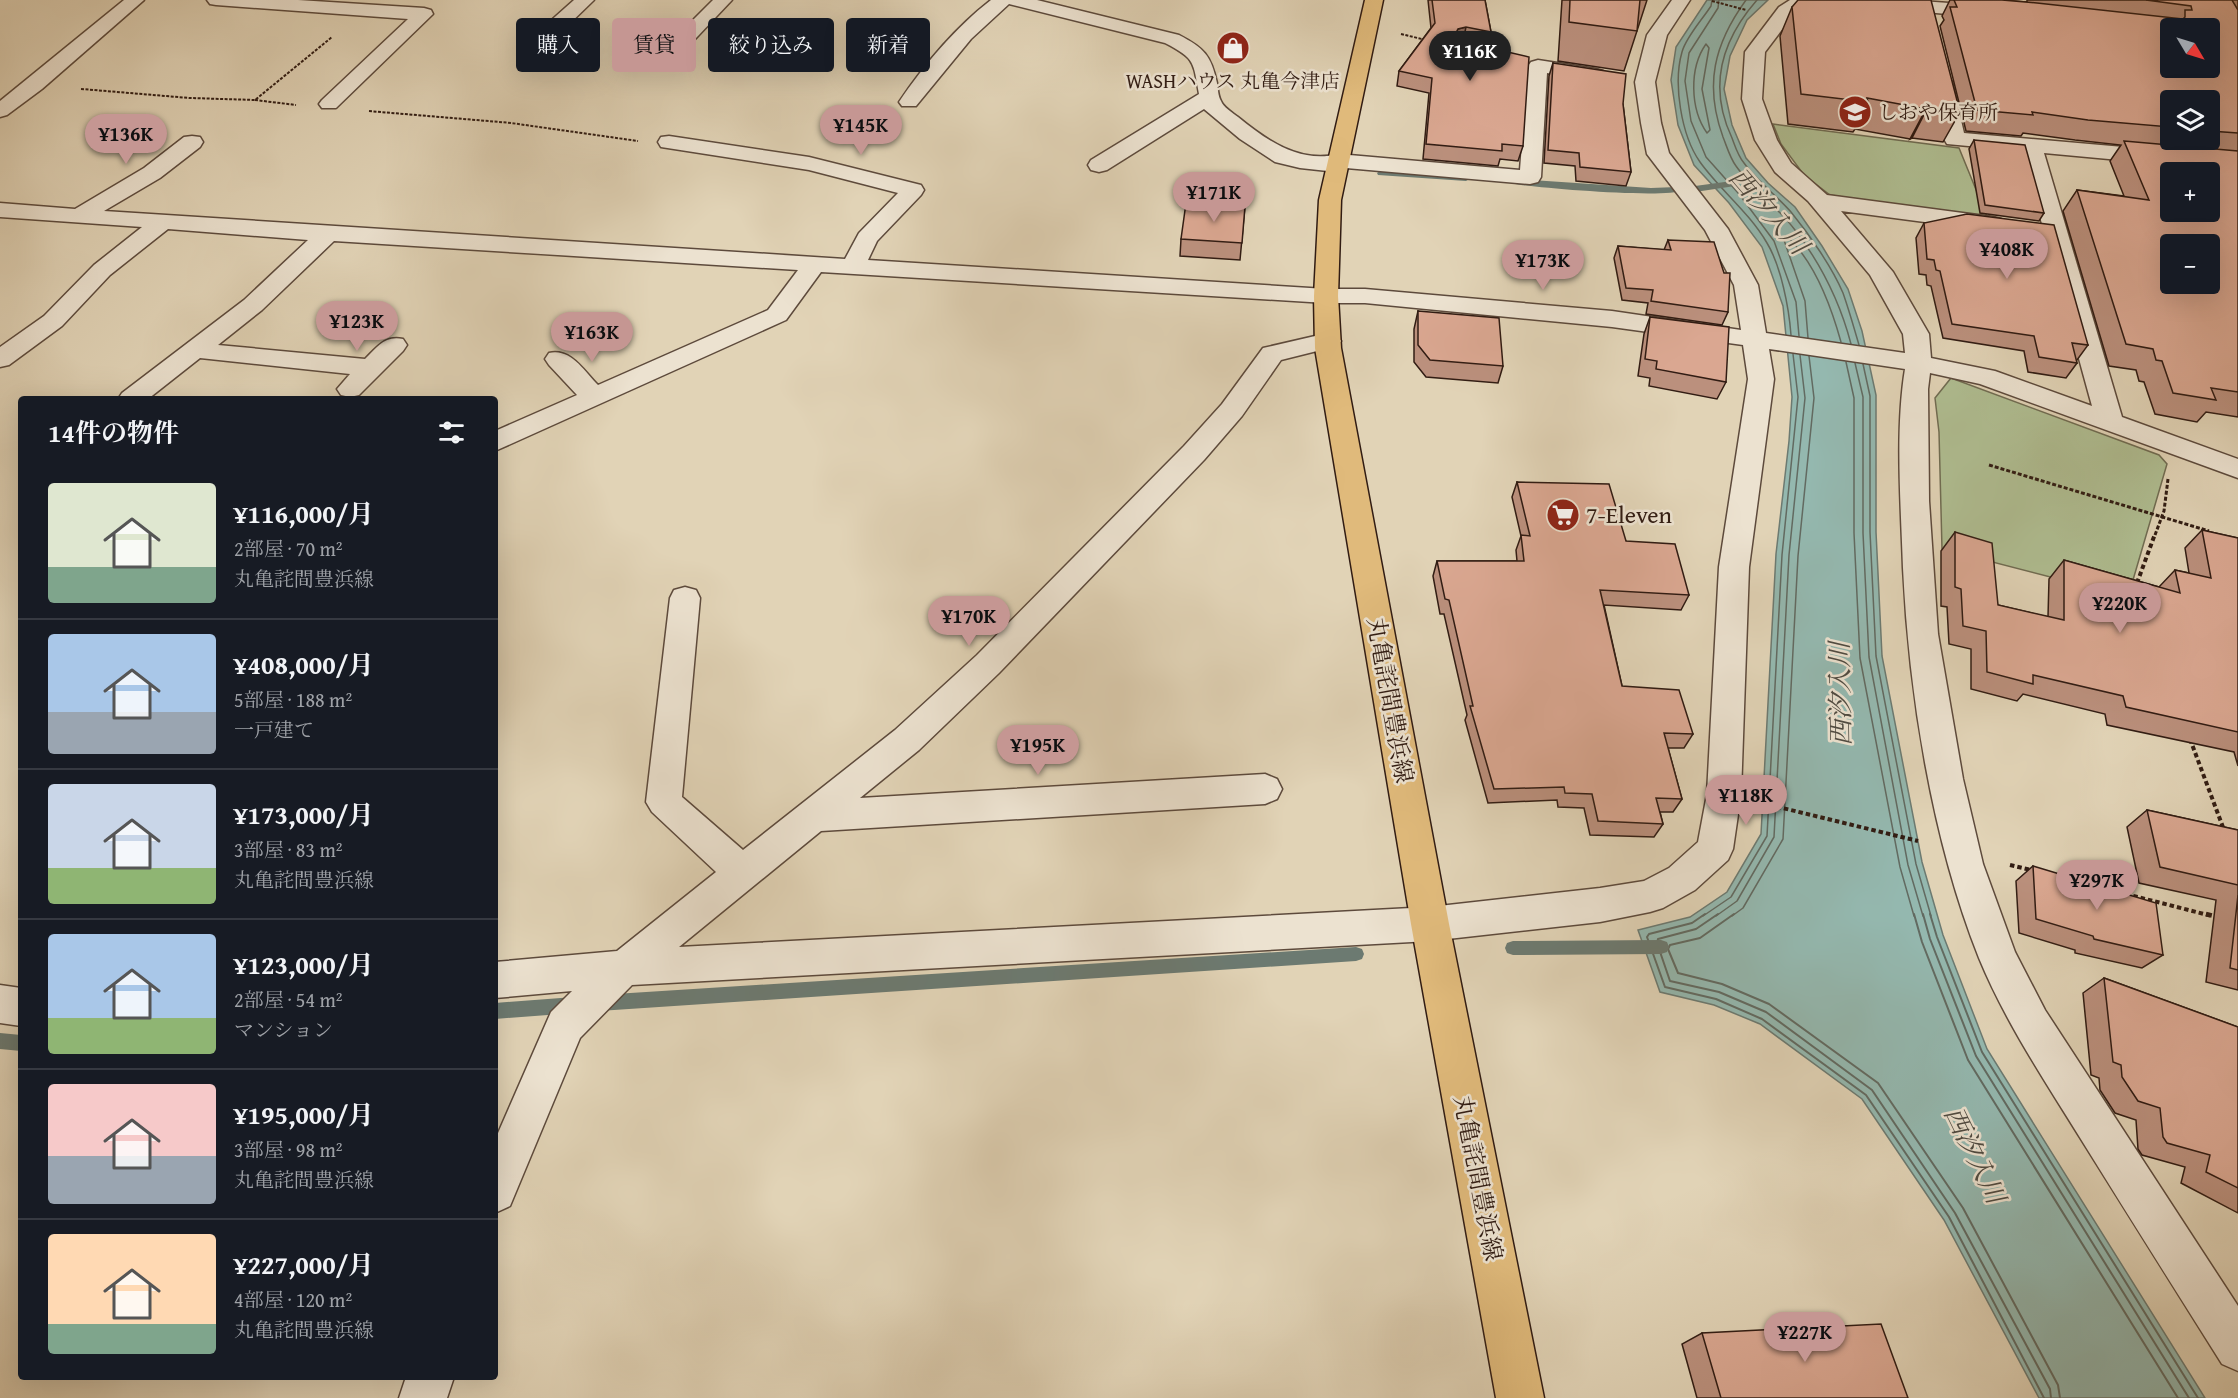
<!DOCTYPE html>
<html lang="ja">
<meta charset="utf-8">
<style>
body{margin:0;font-family:"Gentium Book Plus","Noto Serif JP",serif;background:#20242c;color:#f1f3f6;height:100vh;display:flex;flex-direction:column;font-size:22px;white-space:nowrap}
*{box-sizing:border-box;margin:0}
p{font-size:20px;color:#9ea1a6}
.icon{flex:none;width:33px;height:33px;fill:none;stroke:currentColor;stroke-width:2;stroke-linecap:round;stroke-linejoin:round}
.map{position:relative;flex:1;overflow:hidden}
.side{position:absolute;left:18px;top:396px;width:480px;height:984px;display:flex;flex-direction:column;background:#171b24;border-radius:6px;box-shadow:0 6px 24px #0002}
.side>*{flex:none}
.guide{position:absolute;left:516px;top:18px;width:570px;height:54px;display:flex;gap:12px}
.needle{width:39px;rotate:128deg}
.fabs{position:absolute;left:2160px;top:18px;display:grid;gap:12px}
.fabs a{display:grid;place-items:center;width:60px;height:60px;border-radius:6px;background:#171b24;box-shadow:0 6px 24px #0002;font-size:30px}
.price{position:absolute;translate:-50% -51px;padding:0 14px;border-radius:21px;background:#c59692;color:#111;font-size:20px;line-height:39px;filter:drop-shadow(0 2px 3px #0008)}
.price::after{content:'';position:absolute;left:50%;top:36px;width:18px;height:14px;margin-left:-9px;background:inherit;clip-path:polygon(0 0,100% 0,50% 100%)}
.price.selected{background:#222;color:#fff}
ul{padding:0;list-style:none}
li{display:flex;align-items:center;gap:18px;height:150px;padding:0 30px}
li+li{border-top:2px solid #363941}
li span{display:grid;place-items:center;flex:none;width:168px;height:120px;border-radius:6px;color:#555}
li>.icon{margin-inline-start:auto}
span .icon{width:72px;height:72px;fill:#fffc;stroke-width:1}
li b{font-size:26px}
h2{display:flex;justify-content:space-between;align-items:center;height:72px;padding:0 30px;font-size:26px}
.chip{padding:0 21px;border-radius:6px;background:#171b24;box-shadow:0 6px 24px #0002;font-size:21px;line-height:54px}
.chip.selected{background:#c59692;color:#111}
.map>svg:first-child{display:block}
</style>
<div class="map">
<svg width="2238" height="1398" viewBox="0 0 2238 1398">
<rect width="100%" height="100%" fill="#e1d3b6"/>
<filter id="stains"><feTurbulence type="fractalNoise" baseFrequency=".00333" numOctaves="4"/><feColorMatrix values="0 0 0 0 .2 0 0 0 0 .09 0 0 0 0 .02 0 0 0 .5 -.17"/></filter>
<radialGradient id="worn" r=".72"><stop offset=".6" stop-color="#630" stop-opacity="0"/><stop offset="1" stop-color="#630" stop-opacity=".3"/></radialGradient>
<g fill="#afbd91" stroke="#706c52" stroke-width="1.5">
<path d="M1773 124 1959 148 1988 219 1830 195 1804 175 1781 144Z"/>
<path d="M1951 378 2159 455 2167 464 2128 597 1942 549 1939 432 1935 398Z"/>
</g>
<path fill="#94b8af" stroke="#6c7a71" stroke-width="1.5" d="M1707 0H1768L1747 20 1730 56 1724 89 1732 125 1746 158 1768 183 1795 207 1822 246 1848 289 1862 331 1876 395V532L1882 656 1922 862 1943 935 1987 1049 2205 1398H2039L1944 1220 1862 1099 1760 1024 1714 1005 1660 992 1638 930 1690 917 1727 892 1761 834 1776 554 1789 441 1792 397 1783 306 1762 247 1729 203 1694 165 1678 125 1671 80 1676 47Z"/>
<g fill="none" stroke-linecap="round" stroke-linejoin="round">
<g stroke="#626a61" stroke-width="1.5">
<path d="M1712 0 1711 6C1702 20 1686 37 1682 52 1673 83 1681 135 1700 162 1720 190 1749 212 1767 243 1781 266 1789 308 1791 335"/>
<path d="M1719 0 1718 8 1689 53 1685 81 1691 121 1706 157 1739 194 1774 241 1796 302 1799 336"/>
<path d="M1746 0C1714 44 1704 85 1723 137 1727 147 1730 158 1736 166 1753 190 1777 206 1795 230 1821 264 1840 302 1851 344"/>
<path d="M1757 0C1721 41 1708 87 1732 138 1735 146 1738 156 1744 163 1757 181 1776 195 1791 212 1809 234 1832 267 1843 293 1849 310 1854 328 1859 345"/>
<path d="M1706 44 1709 48 1702 89 1710 130 1707 133C1690 109 1689 68 1706 44Z"/>
<path d="M1808 338 1805 301 1784 240 1786 236C1815 261 1831 306 1841 342"/>
<path d="M1846 362 1854 398V533L1860 658 1900 867 1914 916"/>
<path d="M1855 363 1863 397V533L1869 657 1908 865 1923 916"/>
<path d="M1863 364 1870 396V532L1876 656 1916 864 1931 916"/>
<path d="M1703 916 1731 897 1767 836 1782 555 1798 397 1793 354"/>
<path d="M1716 916 1737 901 1774 837 1789 555 1805 398 1800 355"/>
<path d="M1732 916 1743 908 1783 839 1798 556 1814 398 1809 356"/>
</g>
<g stroke="#626a61" stroke-width="2">
<path d="M1705 914 1692 923 1649 934 1647 937 1665 987 1716 999 1762 1019 1866 1095 1949 1217 2044 1398"/>
<path d="M1718 914 1696 929 1658 939 1657 943 1670 981 1719 992 1766 1012 1872 1090 1955 1213 2050 1389 2051 1398"/>
<path d="M1734 914 1700 938 1670 945 1668 949 1678 973 1722 984 1769 1004 1878 1083 1963 1208 2058 1385 2060 1398"/>
<path d="M1914 914 1922 942 1968 1060 2178 1398"/>
<path d="M1923 914 1930 939 1976 1056 2189 1398"/>
<path d="M1930 914 1937 937 1982 1052 2198 1398"/>
</g>
<g fill="#6c7a71" fill-rule="evenodd">
<path d="M1381 170 1466 175 1471 178 1466 181 1378 175 1377 173Z"/>
<path d="M1518 179 1651 188 1677 187 1682 190C1669 199 1536 188 1515 184V180Z"/>
<path d="M1732 181 1737 184 1735 186 1695 192 1690 189 1695 186Z"/>
<path d="M1661 940 1667 942 1669 947 1667 952 1661 954 1513 955 1507 953 1505 948 1507 943 1513 941Z"/>
<path d="M1356 947 1362 949 1364 954 1362 959 1356 961 599 1011 593 1008 591 1003 593 998 599 995Z"/>
<path d="M574 997 580 1000 582 1005 580 1010 574 1013 495 1019V1003Z"/>
<path d="M0 1033 21 1035V1051L0 1049Z"/>
</g>
<g stroke="#5d4a3c" stroke-width="3">
<g id="minor">
<path d="M124 0H144L42 89 7 115 0 117V101Z"/>
<path d="M207 0H298L424 8 431 10 433 14 336 108H322L319 104 322 100 408 19 216 5 210 4Z"/>
<path d="M574 0H594L561 32H547L545 28 547 24Z"/>
<path d="M713 0H732L680 55H666L663 51 666 47Z"/>
<path d="M991 0H1037L1179 35C1204 48 1211 55 1217 83 1218 89 1218 96 1221 101 1223 107 1233 113 1238 117 1266 140 1300 164 1338 154L1520 170 1528 66 1531 62 1538 60 1596 69 1603 71 1606 75 1603 79 1596 81 1547 73 1541 177 1538 182 1530 184 1346 168 1337 172 1300 168 1275 162 1240 139 1204 109 1107 170 1099 172 1091 170 1088 165 1091 160 1199 94C1193 62 1196 59 1165 43L1009 4 971 39 916 106H902L899 102C924 65 956 27 991 0Z"/>
<path d="M1672 0H1690L1667 35 1655 82 1661 123 1669 153 1728 229 1758 285 1766 333 1905 353 1903 334 1870 275 1808 201 1775 172 1755 140 1742 99 1745 52 1748 48 1779 7 1790 0H1812L1793 15 1765 52 1762 99 1777 140 1791 163 1827 195 1993 217 2001 219 2005 224 2001 229 1993 231 1841 211 1893 272 1929 334 1931 358 1995 371 2092 406 2022 151 1947 144 1944 139 1932 82 1935 78H1949L1952 82 1964 133 2238 157V171L2044 153 2122 417 2238 459V478L1980 384 1930 373 1928 389 1929 501 1938 634 1963 779 1983 864 2015 952 2045 1010 2238 1306V1371L2222 1364C2174 1288 2126 1212 2079 1136 2043 1078 2005 1021 1979 958 1932 840 1909 694 1903 568 1901 506 1895 430 1905 369L1769 349 1774 379 1749 567 1741 794 1733 849 1728 860 1695 890 1663 908 1650 912 1600 922 1430 941 632 985 580 1038 510 1206 495 1213V1140L551 1012 572 991 495 998V962L617 951 716 872 652 812 646 802 670 598 674 590 685 587 696 590 700 598 682 797 743 850 895 730 977 655 1184 446 1222 404 1263 348 1328 333 1337 336 1341 341 1337 346 1281 360 1242 416 1204 460 999 673 919 750 860 798 1265 774 1277 779 1282 789 1277 799 1265 804 821 831 679 947 1430 907 1600 888 1644 881 1669 868 1698 842 1707 794 1719 567 1748 379 1743 345 1612 327 1365 303H1326L821 272 786 320 495 451V431L577 395 549 365 545 359 549 353C571 348 584 371 598 385L768 310 798 270 334 241 262 310 218 345 365 359C377 347 385 335 403 339L407 345 403 351 359 395 350 397 341 395 337 389 350 374 200 358 148 399H118L122 393 244 300 308 240 168 229 110 275 62 326 9 365 0 367V347L44 316 94 265 142 227 0 217V203L75 209 144 168 184 137 192 136 200 137 203 142 200 147 160 178 104 211 845 259 859 233 898 193 809 170 661 147 658 142 661 137 669 136 809 157 921 185 924 190 921 195 877 241 868 260 1326 289H1365L1612 311 1741 330 1734 285 1705 230 1647 154 1641 123 1635 82 1647 35Z"/>
<path d="M1921 1 1991 6 1998 8 2000 12 1998 16 1991 18 1914 11 1912 7 1914 3Z"/>
<path d="M0 985 21 988V1026L0 1023Z"/>
<path d="M406 1377H454L447 1398H399Z"/>
</g>
</g>
<g stroke="#311c13" stroke-width="3">
<path id="major" d="M1365 0H1383L1341 200 1338 296 1341 348 1449 924 1544 1398H1496L1411 924 1315 348 1314 296 1319 200Z"/>
</g>
<g stroke="#311c13" stroke-width="2" stroke-dasharray="3 1.5" stroke-linecap="butt">
<path d="M1712 1 1746 10"/>
<path d="M1401 34 1426 40"/>
<path d="M81 89 190 98 255 100 332 37"/>
<path d="M255 100 296 105"/>
<path d="M369 111 511 123 638 141"/>
</g>
<g stroke="#311c13" stroke-width="3" stroke-dasharray="4 2" stroke-linecap="butt">
<path d="M1989 465 2209 531"/>
<path d="M2155 535 2164 511 2168 479"/>
</g>
<g stroke="#311c13" stroke-width="4" stroke-dasharray="4.5 3" stroke-linecap="butt">
<path d="M2137 583 2155 534"/>
<path d="M2190 739 2224 830"/>
<path d="M1762 803 1918 841"/>
<path d="M2010 865 2031 870"/>
<path d="M2126 894 2212 916"/>
</g>
<path stroke="#311c13" stroke-width="4.5" stroke-dasharray="6 4" stroke-linecap="butt" d="M2206 914 2218 917"/>
<use href="#minor" fill="#ece2d0" fill-rule="evenodd"/>
<use href="#major" fill="#e0ba7b" fill-rule="evenodd"/>
</g>
<g fill="#bb907d" stroke="#311c13" stroke-width="1.5" fill-rule="evenodd">
<path d="M1428 0H1485L1491 32 1488 46 1463 41H1462L1523 146 1518 161 1500 159 1498 166 1423 159 1429 93 1397 86 1399 71 1431 28Z"/>
<path d="M1562 0H1647L1624 71 1558 61Z"/>
<path d="M1950 0H2002L2027 2V0H2238V417L2206 412 2197 422 2155 414 2144 382 2139 381 2136 370 2109 366 2063 211 2077 190 2124 196 2110 161 2121 145 2075 140 2023 133 2021 136 1966 131 1940 26 1944 20 1942 16ZM2170 100H2210V140H2170Z"/>
<path d="M1792 7 1960 112 1943 142 1912 138 1910 139 1855 129 1853 132 1788 124 1780 36Z"/>
<path d="M1553 63 1623 104 1631 172 1626 186 1576 181 1575 166 1544 163 1549 76Z"/>
<path d="M1974 140 2044 213 2039 221 1980 213 1969 149Z"/>
<path d="M1245 206 1240 260 1180 256 1181 239Z"/>
<path d="M1924 223 2088 345 2077 360H2076L2077 363 2066 378 2028 372 2024 351 1943 338 1931 286 1927 285 1926 275 1919 274 1916 238Z"/>
<path d="M1668 240 1728 312 1722 325 1646 314 1648 303 1622 300 1614 258 1618 246 1664 250Z"/>
<path d="M1418 311 1503 366 1498 383 1426 377 1414 362V329Z"/>
<path d="M1650 317 1726 382 1717 399 1649 386 1650 378 1638 376 1644 334Z"/>
<path d="M1517 482 1626 541 1689 595 1681 610 1604 605 1622 686 1693 734 1684 748H1668L1682 799 1673 812H1660L1663 824 1654 837 1590 835 1584 808 1558 807 1557 800 1488 803 1465 720 1467 715 1444 614H1440L1433 576 1437 561H1517L1516 550 1521 536 1512 497Z"/>
<path d="M2202 530 2238 538V766L2234 752 2107 725 2105 714 2023 694 2017 701 1971 689V649L1949 644 1947 607 1941 606V551L1955 532 1998 605 2048 617 2049 579 2064 560 2159 587 2175 570 2189 573 2185 548Z"/>
<path d="M2147 810 2238 830V990L2206 982 2216 900 2139 883 2127 827Z"/>
<path d="M2033 866 2163 955 2142 968 2075 953V950L2019 933 2016 881Z"/>
<path d="M2104 978 2238 1027V1213L2181 1183 2185 1167 2142 1155 2138 1149 2136 1120 2115 1113 2100 1090 2099 1078 2091 1075 2083 993Z"/>
<path d="M1702 1333 1908 1398H1697L1682 1344Z"/>
</g>
<g fill="#997566" stroke="#311c13" stroke-width="1.5">
<path d="M1466 27 1463 41 1455 44V35L1458 29Z"/>
<path d="M1928 107 1912 138 1910 139 1926 109Z"/>
</g>
<g fill="#daa791" stroke="#311c13" stroke-width="1.5" fill-rule="evenodd">
<path d="M1432 0H1485L1491 32 1466 27 1458 29 1455 35 1460 41 1529 57 1523 146 1502 144V151L1426 144 1432 78 1399 71 1435 23Z"/>
<path d="M1570 0H1640L1637 31 1569 22Z"/>
<path d="M1798 0H1931L1960 112 1928 107 1926 109 1867 98 1868 102 1801 94 1792 7Z"/>
<path d="M1954 0H2002L2037 3 2183 19 2185 17V10H2192L2191 6 2146 0H2232L2238 10V133L2210 131V100H2170V127L2088 120 2032 112 2033 115 1977 110 1950 7H1957ZM2170 28H2210V68H2170Z"/>
<path d="M1553 63 1626 74 1623 104 1631 172 1580 167 1579 153 1548 150Z"/>
<path d="M1974 140 2025 145 2044 213 1985 205Z"/>
<path d="M2124 141 2238 151V392L2211 388 2216 400 2173 393 2162 361 2156 360 2153 349 2126 344 2077 190 2149 200ZM2170 172H2210V212H2170ZM2170 244H2210V284H2170Z"/>
<path d="M1186 203 1245 206 1242 243 1181 239Z"/>
<path d="M1967 214 2054 225 2088 345 2072 343 2077 363 2039 357 2034 336 1952 324 1940 271 1936 270 1934 260 1927 259 1924 223Z"/>
<path d="M1668 240 1714 242 1724 273H1730L1728 312 1651 301 1653 290 1626 288 1618 246 1671 250Z"/>
<path d="M1418 311 1499 318 1503 366 1430 360 1418 345Z"/>
<path d="M1650 317 1729 327 1726 382 1656 369 1657 361 1645 359Z"/>
<path d="M1517 482 1609 484 1626 541 1675 544 1689 595 1600 590 1622 686 1679 690 1693 734 1664 733 1682 799 1656 798 1663 824 1598 821 1592 794 1565 793 1564 787 1494 789 1470 706H1473L1449 600 1445 599 1437 561H1524L1521 535 1530 536Z"/>
<path d="M2202 530 2238 538V732L2126 707 2123 696 2033 675V684L1987 672 1986 631 1963 626 1961 589 1955 587V532L1992 543 1998 605 2064 620V560L2180 593 2175 570 2211 578Z"/>
<path d="M2147 810 2238 830V885L2160 867Z"/>
<path d="M2033 866 2156 903 2163 955 2094 939 2093 936 2036 919Z"/>
<path d="M2238 895V970L2230 968Z"/>
<path d="M2104 978 2238 1027V1188L2206 1172 2210 1155 2167 1143 2163 1137 2160 1108 2138 1101 2122 1077 2121 1065 2113 1062Z"/>
<path d="M1881 1324 1908 1398H1721L1702 1333Z"/>
</g>
<defs>
<g id="shop-disc" transform="scale(1.725)"><circle r="9.5" fill="#8f2418" stroke="#ece2d0"/><path d="M-5-2.5h2.3a2.7 3.5 0 0 1 5.4 0H5L5.5 6h-11ZM-1.5-2.5h3a1.5 2.3 0 0 0-3 0Z" fill="#fff"/></g>
<g id="school-disc" transform="scale(1.725)"><circle r="9.5" fill="#8f2418" stroke="#ece2d0"/><path d="M0-5L7-2L0 1L-7-2ZM-4 1L0 2.5L4 1V4Q0 6-4 4Z" fill="#fff"/></g>
<g id="supermarket-disc" transform="scale(1.725)"><circle r="9.5" fill="#8f2418" stroke="#ece2d0"/><path d="M-6-5.5h2.5l.6 2H6L4.5 2H-2.5L-4.4-4H-6ZM-1.5 3.2a1.3 1.3 0 1 0 .1 0ZM3 3.2a1.3 1.3 0 1 0 .1 0Z" fill="#fff"/></g>
</defs>
<g fill-rule="evenodd">
<use href="#shop-disc" x="1233" y="48"/>
<use href="#school-disc" x="1855" y="112"/>
<use href="#supermarket-disc" x="1563" y="515"/>
</g>
<g text-anchor="middle" stroke-width="5" stroke-linejoin="round" paint-order="stroke">
<g font-size="20" fill="#311c13" stroke="#ece2d0">
<text x="1233" y="88">WASHハウス 丸亀今津店</text>
<text x="1878" y="119" text-anchor="start">しおや保育所</text>
</g>
<g font-size="24" fill="#311c13" stroke="#ece2d0" text-anchor="start">
<text x="1586" y="523">7-Eleven</text>
</g>
<g font-size="24" fill="#311c13" stroke="#ece2d0">
<text transform="translate(1390 700) rotate(80)" y="8">丸亀詫間豊浜線</text>
<text transform="translate(1478 1178) rotate(79)" y="8">丸亀詫間豊浜線</text>
</g>
<g font-size="26" font-style="italic" fill="#4f4b42" stroke="#ece2d0">
<text transform="translate(1769 211) rotate(49)" y="9">西汐入川</text>
<text transform="translate(1840 694) rotate(-91)" y="9">西汐入川</text>
<text transform="translate(1975 1155) rotate(64)" y="9">西汐入川</text>
</g>
</g>
<rect width="100%" height="100%" filter="url(#stains)"/>
<rect width="100%" height="100%" fill="url(#worn)"/>
</svg>
<div class="fabs">
<a><svg class="needle" viewBox="-14 -14 28 28"><path d="M0-13l5 13h-10z" fill="#e53935"/><path d="M0 13l5-13h-10z" fill="#9ea1a6"/></svg></a>
<a><svg class="icon" aria-label="layers" viewBox="0 0 24 24"><path d="M12 4l9 5-9 5-9-5zM3 14l9 5 9-5"/></svg></a>
<a>+</a>
<a>−</a>
</div>
<b class="price selected" style="left:1470px;top:82px">¥116K</b>
<b class="price" style="left:861px;top:156px">¥145K</b>
<b class="price" style="left:126px;top:165px">¥136K</b>
<b class="price" style="left:1214px;top:223px">¥171K</b>
<b class="price" style="left:2007px;top:280px">¥408K</b>
<b class="price" style="left:1543px;top:291px">¥173K</b>
<b class="price" style="left:357px;top:352px">¥123K</b>
<b class="price" style="left:592px;top:363px">¥163K</b>
<b class="price" style="left:2120px;top:634px">¥220K</b>
<b class="price" style="left:969px;top:647px">¥170K</b>
<b class="price" style="left:1038px;top:776px">¥195K</b>
<b class="price" style="left:1746px;top:826px">¥118K</b>
<b class="price" style="left:2097px;top:911px">¥297K</b>
<b class="price" style="left:1805px;top:1363px">¥227K</b>
<div class="guide">
<a class="chip">購入</a>
<a class="chip selected">賃貸</a>
<a class="chip">絞り込み</a>
<a class="chip">新着</a>
</div>
<section class="side">
<h2>14件の物件<svg class="icon" aria-label="filters" viewBox="0 0 24 24"><path d="M4 7h16M4 17h16"/><circle cx="9" cy="7" r="2"/><circle cx="15" cy="17" r="2"/></svg></h2>
<ul>
<li><span style="background:linear-gradient(#dfe7d0 70%,#7fa58c 0)"><svg class="icon" aria-label="home" viewBox="0 0 24 24"><path d="M3 11l9-7 9 7M6 9v11h12V9"/></svg></span><div><b>¥116,000/月</b><p>2部屋 · 70 m²</p><p>丸亀詫間豊浜線</p></div></li>
<li><span style="background:linear-gradient(#a9c7e8 65%,#9aa5b1 0)"><svg class="icon" aria-label="home" viewBox="0 0 24 24"><path d="M3 11l9-7 9 7M6 9v11h12V9"/></svg></span><div><b>¥408,000/月</b><p>5部屋 · 188 m²</p><p>一戸建て</p></div></li>
<li><span style="background:linear-gradient(#c9d6e8 70%,#8fb573 0)"><svg class="icon" aria-label="home" viewBox="0 0 24 24"><path d="M3 11l9-7 9 7M6 9v11h12V9"/></svg></span><div><b>¥173,000/月</b><p>3部屋 · 83 m²</p><p>丸亀詫間豊浜線</p></div></li>
<li><span style="background:linear-gradient(#a9c7e8 70%,#8fb573 0)"><svg class="icon" aria-label="home" viewBox="0 0 24 24"><path d="M3 11l9-7 9 7M6 9v11h12V9"/></svg></span><div><b>¥123,000/月</b><p>2部屋 · 54 m²</p><p>マンション</p></div></li>
<li><span style="background:linear-gradient(#f6c9c9 60%,#9aa5b1 0)"><svg class="icon" aria-label="home" viewBox="0 0 24 24"><path d="M3 11l9-7 9 7M6 9v11h12V9"/></svg></span><div><b>¥195,000/月</b><p>3部屋 · 98 m²</p><p>丸亀詫間豊浜線</p></div></li>
<li><span style="background:linear-gradient(#ffd9b3 75%,#7fa58c 0)"><svg class="icon" aria-label="home" viewBox="0 0 24 24"><path d="M3 11l9-7 9 7M6 9v11h12V9"/></svg></span><div><b>¥227,000/月</b><p>4部屋 · 120 m²</p><p>丸亀詫間豊浜線</p></div></li>
</ul>
</section>
</div>
